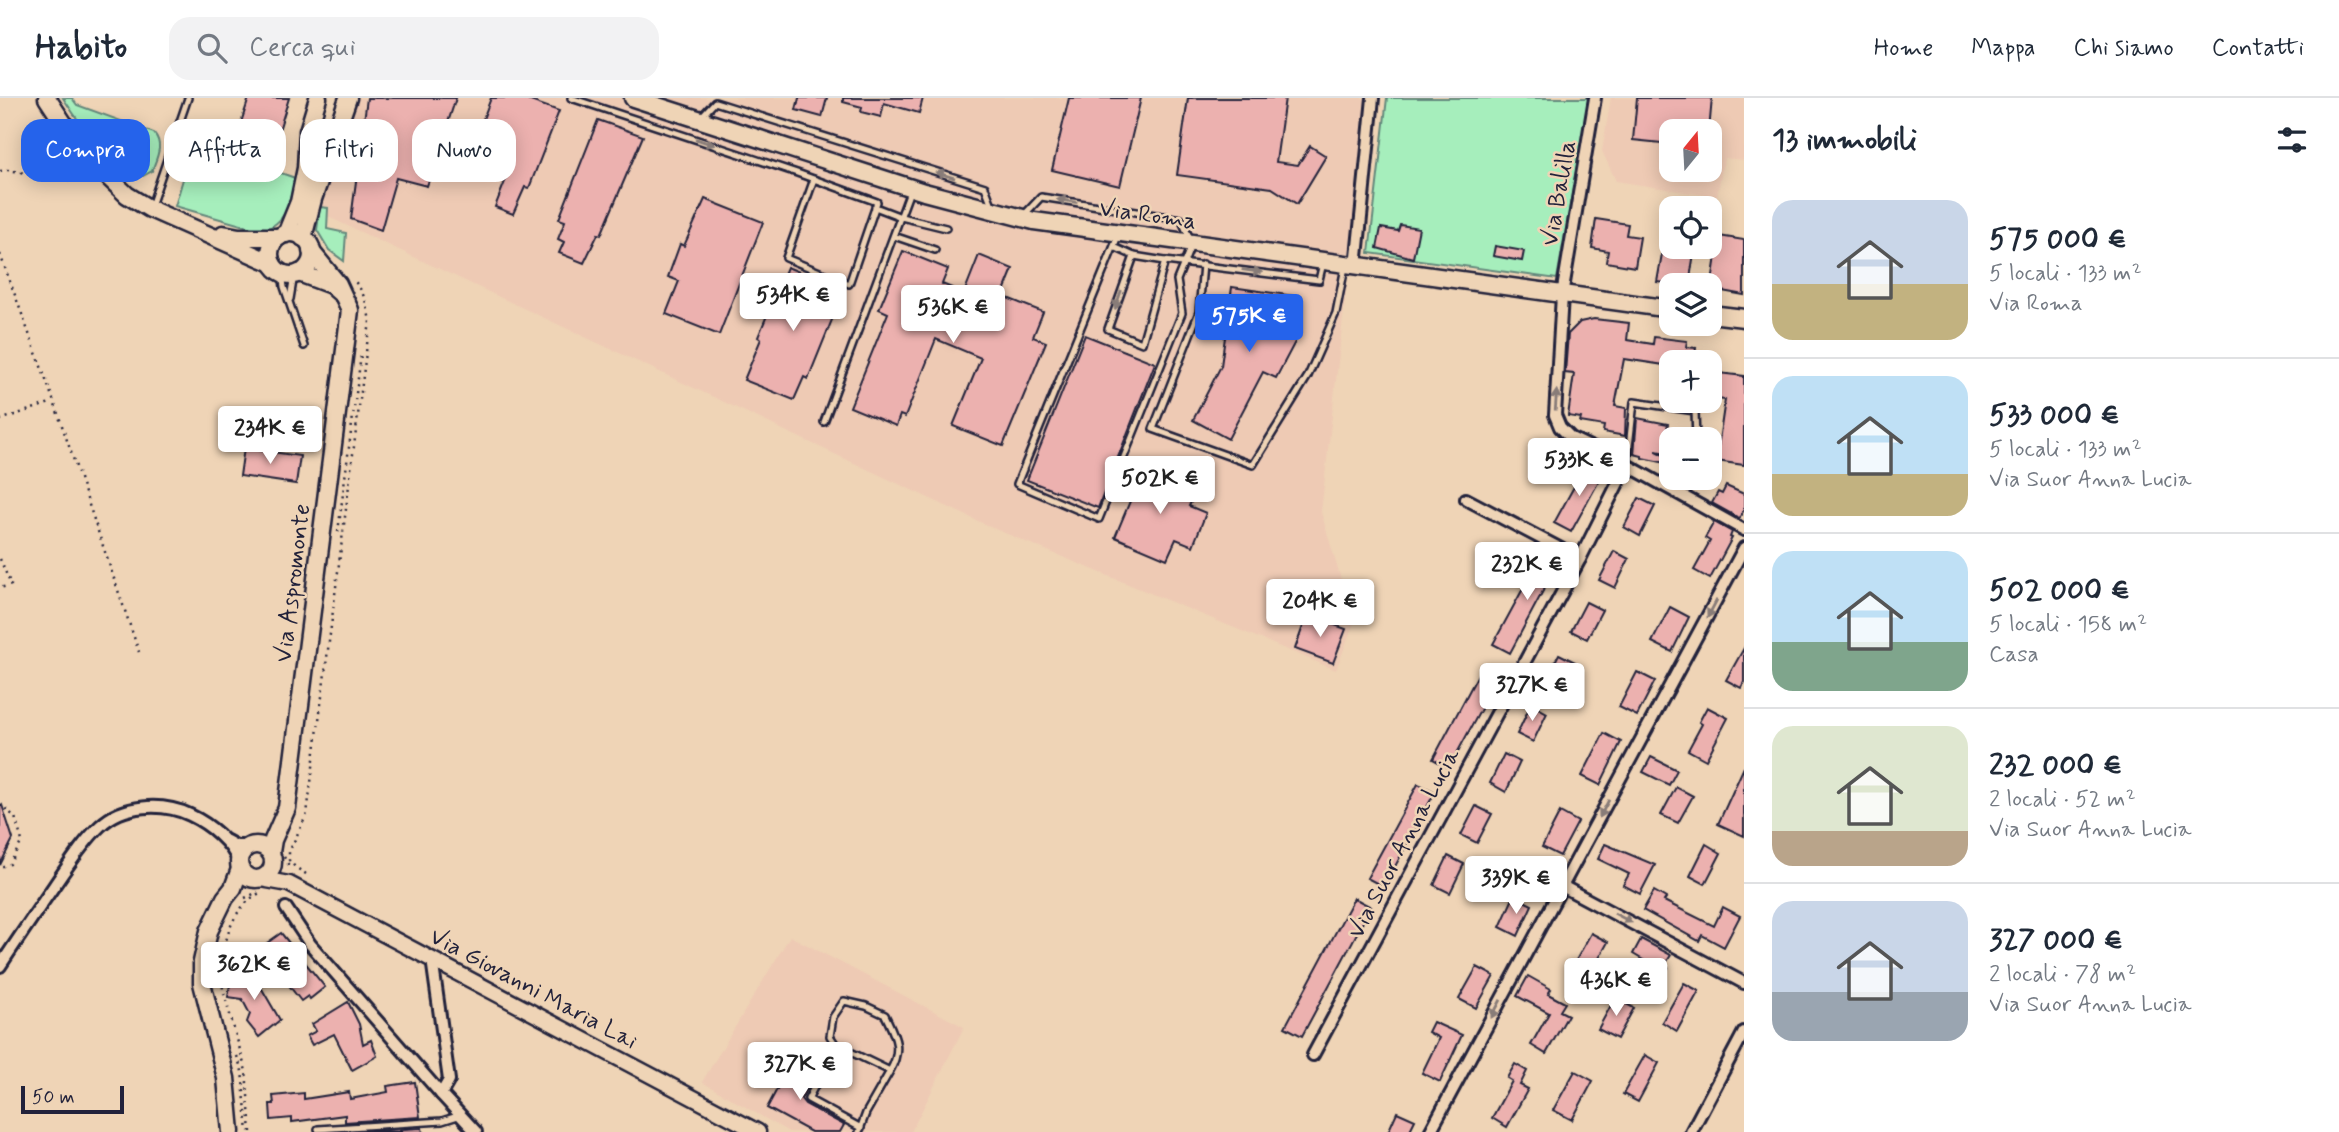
<!DOCTYPE html>
<html lang="it">
<meta charset="utf-8">
<style>
body{margin:0;font-family:Mynerve,sans-serif;background:#f2f2f3;color:#1f2937;height:100vh;display:flex;flex-direction:column;font-size:26px;white-space:nowrap}
*{box-sizing:border-box;margin:0}
p{font-size:23px;color:#747a83}
.icon{flex:none;width:38px;height:38px;fill:none;stroke:currentColor;stroke-width:2;stroke-linecap:round;stroke-linejoin:round}
.map{position:relative;flex:1;overflow:hidden}
.drawer{display:flex;flex-direction:column;background:#fff;width:595px}
.drawer>*{flex:none}
.banner{position:absolute;left:21px;top:21px;width:665px;height:63px;display:flex;gap:14px}
.needle{width:46px;rotate:18deg}
.fabs{position:absolute;left:1659px;top:21px;display:grid;gap:14px}
.fabs a{display:grid;place-items:center;width:63px;height:63px;border-radius:14px;background:#fff;box-shadow:0 4px 18px #0003;font-size:35px}
.scale{position:absolute;left:21px;bottom:18px;width:103px;box-sizing:border-box;padding-left:7px;border:4px solid #22223b;border-top:0;font-size:19px;line-height:24px;white-space:nowrap;color:#22223b;-webkit-text-stroke:5px #efd4b6;paint-order:stroke}
.price{position:absolute;translate:-50% -60px;padding:0 16px;border-radius:7px;background:#fff;color:#222;font-size:23px;line-height:46px;filter:drop-shadow(0 2px 4px #0008)}
.price::after{content:'';position:absolute;left:50%;top:42px;width:21px;height:16px;margin-left:-10px;background:inherit;clip-path:polygon(0 0,100% 0,50% 100%)}
.price.on{background:#2563eb;color:#fff}
ul{padding:0;list-style:none}
li{display:flex;align-items:center;gap:21px;height:175px;padding:0 28px}
li+li{border-top:2px solid #e0e1e3}
li span{display:grid;place-items:center;flex:none;width:196px;height:140px;border-radius:21px;color:#555}
li>.icon{margin-inline-start:auto}
span .icon{width:84px;height:84px;fill:#fffc;stroke-width:1}
li b{font-size:30px}
h2{display:flex;justify-content:space-between;align-items:center;height:84px;padding:0 28px;font-size:30px}
.tag{padding:0 24px;border-radius:21px;background:#fff;box-shadow:0 4px 18px #0003;font-size:24px;line-height:63px}
.tag.on{background:#2563eb;color:#fff}
header{display:flex;align-items:center;gap:42px;box-sizing:border-box;height:98px;padding:0 35px;background:#fff;border-bottom:2px solid #e0e1e3}
header strong{font-size:33px}
nav{display:flex;gap:38px;margin-inline-start:auto;font-size:24px}
.search{width:490px;height:63px;background:#f2f2f3;display:flex;align-items:center;gap:18px;box-sizing:border-box;padding:0 24px;border-radius:21px;color:#747a83;font-size:26px}
main{display:flex;flex:1;min-height:0}
.map>svg:first-child{display:block}
</style>
<header>
<strong>Habito</strong>
<div class="search"><svg class="icon" aria-label="search" viewBox="0 0 24 24"><circle cx="10" cy="10" r="6"/><path d="M15 15l6 6"/></svg>Cerca qui</div>
<nav><a>Home</a><a>Mappa</a><a>Chi siamo</a><a>Contatti</a></nav>
</header>
<main>
<div class="map">
<svg width="1744" height="1034" viewBox="0 0 1744 1034">
<rect width="100%" height="100%" fill="#efd4b6"/>
<filter id="ink" filterUnits="userSpaceOnUse"><feTurbulence type="fractalNoise" baseFrequency=".0143" numOctaves="2"/><feDisplacementMap in="SourceGraphic" scale="14" xChannelSelector="R" yChannelSelector="G"/><feConvolveMatrix kernelMatrix="1 2 1 2 8 2 1 2 1" color-interpolation-filters="sRGB"/></filter>
<g filter="url(#ink)">
<g fill="#eecab4" fill-rule="evenodd">
<path d="M356 0H1368L1321 414 1354 525 1336 572 995 431 320 115Z"/>
<path d="M1611 0H1744V62L1724 60 1717 99 1616 83 1602 53ZM1671 33H1710V72H1671Z"/>
<path d="M790 838 964 929 911 1034H789L702 984Z"/>
</g>
<g fill="#a6eebc" stroke="#64887c" stroke-width="2">
<path d="M63 0H72L77 7 154 35C164 47 157 59 152 73L143 78C104 66 85 32 63 0Z"/>
<path d="M1387 0H1589L1557 181 1369 155Z"/>
<path d="M194 44 295 80C290 104 288 124 262 133L175 108Z"/>
<path d="M320 109 328 110 327 131 346 135 344 163 329 152 317 132Z"/>
</g>
<g fill="#ecb1af" stroke="#22223b" stroke-width="2">
<path d="M249 0H289L271 58 234 46Z"/>
<path d="M367 0H456L427 88 396 80 381 132 351 121Z"/>
<path d="M491 0H522L559 13 529 90 525 89 513 116 495 109 506 81 482 71 497 36 480 29Z"/>
<path d="M799 0H827L822 19 796 12Z"/>
<path d="M843 0H923L919 15 884 5 881 19 861 14 862 9 843 4Z"/>
<path d="M1069 0H1141L1120 88 1052 72Z"/>
<path d="M1188 0H1285L1276 64 1298 67 1310 48 1326 58 1297 106 1272 90 1177 77Z"/>
<path d="M1637 0H1712L1709 33H1671V46L1633 42Z"/>
<path d="M598 22 643 38 601 137 598 136 584 165 559 155 564 144 558 141 565 123 559 121Z"/>
<path d="M705 101 763 124 719 237 666 216 679 183 668 179 680 146 684 148Z"/>
<path d="M1596 121 1628 126 1626 137 1640 139 1635 169 1606 164 1608 153 1592 150Z"/>
<path d="M1400 127 1419 130 1413 160 1377 150 1381 130 1398 133Z"/>
<path d="M1719 138 1744 142V197L1711 191Z"/>
<path d="M1495 148 1524 153 1522 163 1493 158Z"/>
<path d="M1663 150 1694 155 1689 187 1657 184Z"/>
<path d="M903 153 948 171 942 186 964 195 979 157 1013 171 1002 198 1043 214 1033 239 1046 244 1003 348 953 328 981 260 936 241 905 319 900 317 896 328 850 309 888 215 879 211Z"/>
<path d="M787 169 844 192 808 281 804 279 794 302 744 282 761 241 758 239Z"/>
<path d="M1232 189 1301 199 1295 244 1276 280 1263 274 1228 341 1193 322 1221 268Z"/>
<path d="M1594 221 1629 225 1627 242 1653 246 1654 239 1687 243 1686 249 1696 250 1694 264H1671V268L1624 261 1615 308 1626 310 1625 338 1603 334 1604 328 1580 324 1581 320 1568 318 1574 276 1565 275 1568 236 1580 224Z"/>
<path d="M1085 237 1155 265 1098 410 1027 382Z"/>
<path d="M1710 274 1744 278V367L1716 363 1725 302 1710 300Z"/>
<path d="M1637 320 1668 326 1666 335 1671 336V356L1656 353 1671 361V366L1642 360V358L1634 356Z"/>
<path d="M244 350 300 358 296 386 240 378Z"/>
<path d="M1587 365 1604 374 1571 434 1554 425Z"/>
<path d="M1143 372 1196 394 1189 408 1206 415 1193 448 1176 441 1167 461 1115 439Z"/>
<path d="M1726 388 1744 396V412L1739 420 1712 405 1718 394 1722 396Z"/>
<path d="M1639 400 1655 408 1640 438 1624 429Z"/>
<path d="M1714 424 1732 434 1730 439 1732 440 1710 481 1694 472 1710 443 1705 440Z"/>
<path d="M1544 452 1560 461 1510 555 1493 546Z"/>
<path d="M1614 453 1629 461 1615 490 1599 482Z"/>
<path d="M1586 504 1602 512 1587 541 1571 533Z"/>
<path d="M1670 509 1689 519 1672 554 1652 544Z"/>
<path d="M1307 517 1346 531 1333 565 1295 551Z"/>
<path d="M1744 550V584L1741 590 1726 582Z"/>
<path d="M1559 556 1575 564 1560 593 1544 585Z"/>
<path d="M1483 567 1500 576 1449 670 1433 661Z"/>
<path d="M1637 574 1655 583 1637 618 1619 609Z"/>
<path d="M1531 606 1547 615 1533 644 1517 636Z"/>
<path d="M1707 609 1728 620 1706 662 1688 652 1702 626 1699 624Z"/>
<path d="M1604 635 1621 644 1600 687 1582 678Z"/>
<path d="M1504 656 1520 664 1506 694 1490 685Z"/>
<path d="M1651 659 1677 672 1669 687 1643 674Z"/>
<path d="M1744 669V738L1718 726Z"/>
<path d="M1418 686 1435 694 1384 789 1367 780Z"/>
<path d="M1676 689 1693 698 1678 725 1661 717Z"/>
<path d="M2 707 13 741 0 767V708Z"/>
<path d="M1476 708 1492 716 1477 745 1461 737Z"/>
<path d="M1560 714 1578 724 1560 758 1542 749Z"/>
<path d="M1605 746 1655 767 1640 796 1623 787 1629 776 1598 761Z"/>
<path d="M1706 746 1721 755 1705 786 1690 778Z"/>
<path d="M1448 758 1464 766 1450 795 1434 787Z"/>
<path d="M1654 793 1666 800 1664 803 1714 828 1723 809 1740 818 1724 849 1702 837 1699 843 1643 812Z"/>
<path d="M1514 798 1532 807 1518 838 1500 829Z"/>
<path d="M1354 800 1371 809 1302 938 1285 929Z"/>
<path d="M281 835 325 889 310 901 308 898 301 903 260 850Z"/>
<path d="M1591 835 1608 844 1586 884 1569 875Z"/>
<path d="M1641 841 1671 857 1664 868 1668 870 1659 886 1642 877 1648 865 1633 856Z"/>
<path d="M1477 869 1494 878 1476 910 1459 901Z"/>
<path d="M232 874 255 879 280 922 259 939 247 924 250 916 242 901 228 899Z"/>
<path d="M1528 878 1551 891 1548 896 1565 905 1560 913 1568 917 1546 956 1531 947 1549 915 1517 898Z"/>
<path d="M1684 885 1699 893 1677 933 1662 924Z"/>
<path d="M1615 900 1634 910 1617 941 1598 931Z"/>
<path d="M348 904 359 926 363 946 371 942 377 958 352 972 334 936 312 947 307 938 316 933 312 926Z"/>
<path d="M1433 924 1462 937 1440 984 1422 975 1439 940 1428 934Z"/>
<path d="M1645 957 1659 965 1638 1004 1623 996Z"/>
<path d="M792 963 815 976 801 1001 805 1006 844 1027 840 1034H811L767 1010Z"/>
<path d="M1515 966 1527 973 1520 987 1528 991 1507 1029 1492 1020 1512 983 1507 980Z"/>
<path d="M1575 973 1593 983 1572 1022 1553 1012Z"/>
<path d="M415 984 420 1019 345 1024V1017L292 1024V1020L271 1022 270 1006H274L273 998 304 995V1001L349 994 350 1001 388 994 387 988Z"/>
<path d="M1397 1014 1415 1022 1409 1034H1388Z"/>
<path d="M422 1030 423 1034H353Z"/>
</g>
<g fill="none" stroke-linecap="round" stroke-linejoin="round">
<g stroke="#22223b" stroke-width="10">
<g id="service">
<path d="M571 0 797 75 877 104 849 186 786 160 814 81"/>
<path d="M701 19 715 4 985 89 992 107"/>
<path d="M151 108 188 0"/>
<path d="M875 109 901 119 946 130"/>
<path d="M1024 117 1041 99 1181 121 1192 145 1177 182 1182 215 1099 421 1017 386 1118 138"/>
<path d="M894 138 935 152"/>
<path d="M1114 149 1134 158 1108 231 1142 245 1165 163 1319 182 1323 165"/>
<path d="M1134 158 1165 163"/>
<path d="M1203 166 1199 214 1153 331 1253 367 1308 278 1336 215 1345 169"/>
<path d="M282 175 284 189 304 248"/>
<path d="M290 201 294 177"/>
<path d="M824 324 910 93"/>
<path d="M1627 367 1634 304 1695 313 1696 341"/>
<path d="M1682 397 1690 380"/>
<path d="M836 947 808 1001 861 1030"/>
<path d="M318 1031 442 1023 461 1017"/>
<path d="M859 1034 866 1015 890 973C903 950 895 938 885 917L866 908 844 903 833 919 830 938 836 947 890 973"/>
</g>
</g>
<g stroke="#22223b" stroke-width="16">
<g id="minor">
<path d="M1595 0 1562 197 1555 317 1560 329 1571 340 1627 367 1744 432"/>
<path d="M1356 169 1373 0"/>
<path d="M1466 401 1580 461"/>
<path d="M227 743 236 748H249"/>
<path d="M1562 788 1744 885"/>
<path d="M286 810 310 846 441 996"/>
<path d="M436 864 433 868 449 982 441 996 476 1034"/>
<path d="M0 868C18 841 36 814 54 788 68 768 82 745 100 728 123 706 162 704 190 717 209 726 232 744 239 765"/>
<path d="M1313 957 1580 461 1627 367"/>
<path d="M1430 1034 1744 450"/>
<path d="M1691 1034 1744 934"/>
</g>
</g>
<g stroke="#22223b" stroke-width="19">
<path id="tertiary" d="M261 781 289 786 758 1034"/>
</g>
<g stroke="#22223b" stroke-width="21">
<g id="secondary">
<path d="M47 0 83 55 127 97 150 111 272 165"/>
<path d="M633 0 924 94 1034 123 1671 211"/>
<circle cx="291" cy="156" r="21"/>
<path d="M223 136 239 139H279"/>
<path d="M286 136 299 104 306 70 308 33 318 0"/>
<path d="M303 140 313 101 348 0"/>
<path d="M299 175 331 187 340 195"/>
<path d="M1710 216 1744 220"/>
<circle cx="256" cy="764" r="17"/>
<path d="M271 754 273 742 287 710 350 212 338 186 311 153"/>
<path d="M231 1034 226 980 202 885V864L209 833 225 800 233 790 240 771"/>
</g>
</g>
<g stroke="#22223b" stroke-width="2.5" stroke-dasharray="2 5" stroke-linecap="butt">
<path d="M0 73 8 72 72 83 87 77"/>
<path d="M0 156 54 304 139 554"/>
<path d="M0 322 53 304"/>
<path d="M338 434 361 257"/>
<path d="M0 461 11 487 0 490"/>
<path d="M0 706 15 719 22 743 10 766 0 769"/>
<path d="M284 759 291 771"/>
<path d="M306 776 295 769 289 762V754L307 716 370 223C367 208 364 191 352 181"/>
<path d="M245 800 258 794"/>
<path d="M237 958 242 973 248 1034"/>
<path d="M251 1034 246 973 223 892C220 858 226 812 260 795"/>
</g>
<use href="#service" stroke="#efd4b6" stroke-width="5"/>
<use href="#minor" stroke="#efd4b6" stroke-width="10"/>
<use href="#tertiary" stroke="#efd4b6" stroke-width="14"/>
<use href="#secondary" stroke="#efd4b6" stroke-width="16"/>
</g>
<defs><path id="oneway-solid" d="M-6-.8H1V-3.2L6.5 0L1 3.2V.8H-6Z" transform="scale(1.75)"/></defs>
<g fill="#887b78">
<use href="#oneway-solid" transform="translate(705 44) rotate(19)"/>
<use href="#oneway-solid" transform="translate(945 77) rotate(-163)"/>
<use href="#oneway-solid" transform="translate(1067 103) rotate(-171)"/>
<use href="#oneway-solid" transform="translate(1252 173) rotate(8)"/>
<use href="#oneway-solid" transform="translate(1118 202) rotate(109)"/>
<use href="#oneway-solid" transform="translate(1556 302) rotate(-86)"/>
<use href="#oneway-solid" transform="translate(1712 511) rotate(118)"/>
<use href="#oneway-solid" transform="translate(1604 711) rotate(118)"/>
<use href="#oneway-solid" transform="translate(1623 820) rotate(28)"/>
<use href="#oneway-solid" transform="translate(1496 911) rotate(118)"/>
</g>
</g>
<g text-anchor="middle" stroke-width="5" stroke-linejoin="round" paint-order="stroke">
<g font-size="24" fill="#22223b" stroke="#efd4b6">
<text transform="translate(1558 95) rotate(-80)" y="8">Via Balilla</text>
<text transform="translate(1148 116) rotate(8)" y="8">Via Roma</text>
<text transform="translate(292 485) rotate(-83)" y="8">Via Aspromonte</text>
<text transform="translate(1403 745) rotate(-62)" y="8">Via Suor Anna Lucia</text>
<text transform="translate(534 890) rotate(28)" y="8">Via Giovanni Maria Lai</text>
</g>
</g>
</svg>
<div class="fabs">
<a><svg class="needle" viewBox="-14 -14 28 28"><path d="M0-13l5 13h-10z" fill="#e53935"/><path d="M0 13l5-13h-10z" fill="#747a83"/></svg></a>
<a><svg class="icon" aria-label="locate" viewBox="0 0 24 24"><circle cx="12" cy="12" r="6"/><path d="M12 2v4M12 18v4M2 12h4M18 12h4"/></svg></a>
<a><svg class="icon" aria-label="layers" viewBox="0 0 24 24"><path d="M12 4l9 5-9 5-9-5zM3 14l9 5 9-5"/></svg></a>
<a>+</a>
<a>−</a>
</div>
<div class="scale">50 m</div>
<b class="price" style="left:793px;top:235px">534K €</b>
<b class="price" style="left:953px;top:247px">536K €</b>
<b class="price on" style="left:1249px;top:256px">575K €</b>
<b class="price" style="left:270px;top:368px">234K €</b>
<b class="price" style="left:1579px;top:400px">533K €</b>
<b class="price" style="left:1160px;top:418px">502K €</b>
<b class="price" style="left:1527px;top:504px">232K €</b>
<b class="price" style="left:1320px;top:541px">204K €</b>
<b class="price" style="left:1532px;top:625px">327K €</b>
<b class="price" style="left:1516px;top:818px">339K €</b>
<b class="price" style="left:254px;top:904px">362K €</b>
<b class="price" style="left:1616px;top:920px">436K €</b>
<b class="price" style="left:800px;top:1004px">327K €</b>
<div class="banner">
<a class="tag on">Compra</a>
<a class="tag">Affitta</a>
<a class="tag">Filtri</a>
<a class="tag">Nuovo</a>
</div>
</div>
<section class="drawer">
<h2>13 immobili<svg class="icon" aria-label="filters" viewBox="0 0 24 24"><path d="M4 7h16M4 17h16"/><circle cx="9" cy="7" r="2"/><circle cx="15" cy="17" r="2"/></svg></h2>
<ul>
<li><span style="background:linear-gradient(#c9d6e8 60%,#c2b280 0)"><svg class="icon" aria-label="home" viewBox="0 0 24 24"><path d="M3 11l9-7 9 7M6 9v11h12V9"/></svg></span><div><b>575 000 €</b><p>5 locali · 133 m²</p><p>Via Roma</p></div></li>
<li><span style="background:linear-gradient(#bfe0f5 70%,#c2b280 0)"><svg class="icon" aria-label="home" viewBox="0 0 24 24"><path d="M3 11l9-7 9 7M6 9v11h12V9"/></svg></span><div><b>533 000 €</b><p>5 locali · 133 m²</p><p>Via Suor Anna Lucia</p></div></li>
<li><span style="background:linear-gradient(#bfe0f5 65%,#7fa58c 0)"><svg class="icon" aria-label="home" viewBox="0 0 24 24"><path d="M3 11l9-7 9 7M6 9v11h12V9"/></svg></span><div><b>502 000 €</b><p>5 locali · 158 m²</p><p>Casa</p></div></li>
<li><span style="background:linear-gradient(#dfe7d0 75%,#b9a48a 0)"><svg class="icon" aria-label="home" viewBox="0 0 24 24"><path d="M3 11l9-7 9 7M6 9v11h12V9"/></svg></span><div><b>232 000 €</b><p>2 locali · 52 m²</p><p>Via Suor Anna Lucia</p></div></li>
<li><span style="background:linear-gradient(#c9d6e8 65%,#9aa5b1 0)"><svg class="icon" aria-label="home" viewBox="0 0 24 24"><path d="M3 11l9-7 9 7M6 9v11h12V9"/></svg></span><div><b>327 000 €</b><p>2 locali · 78 m²</p><p>Via Suor Anna Lucia</p></div></li>
</ul>
</section>
</main>
